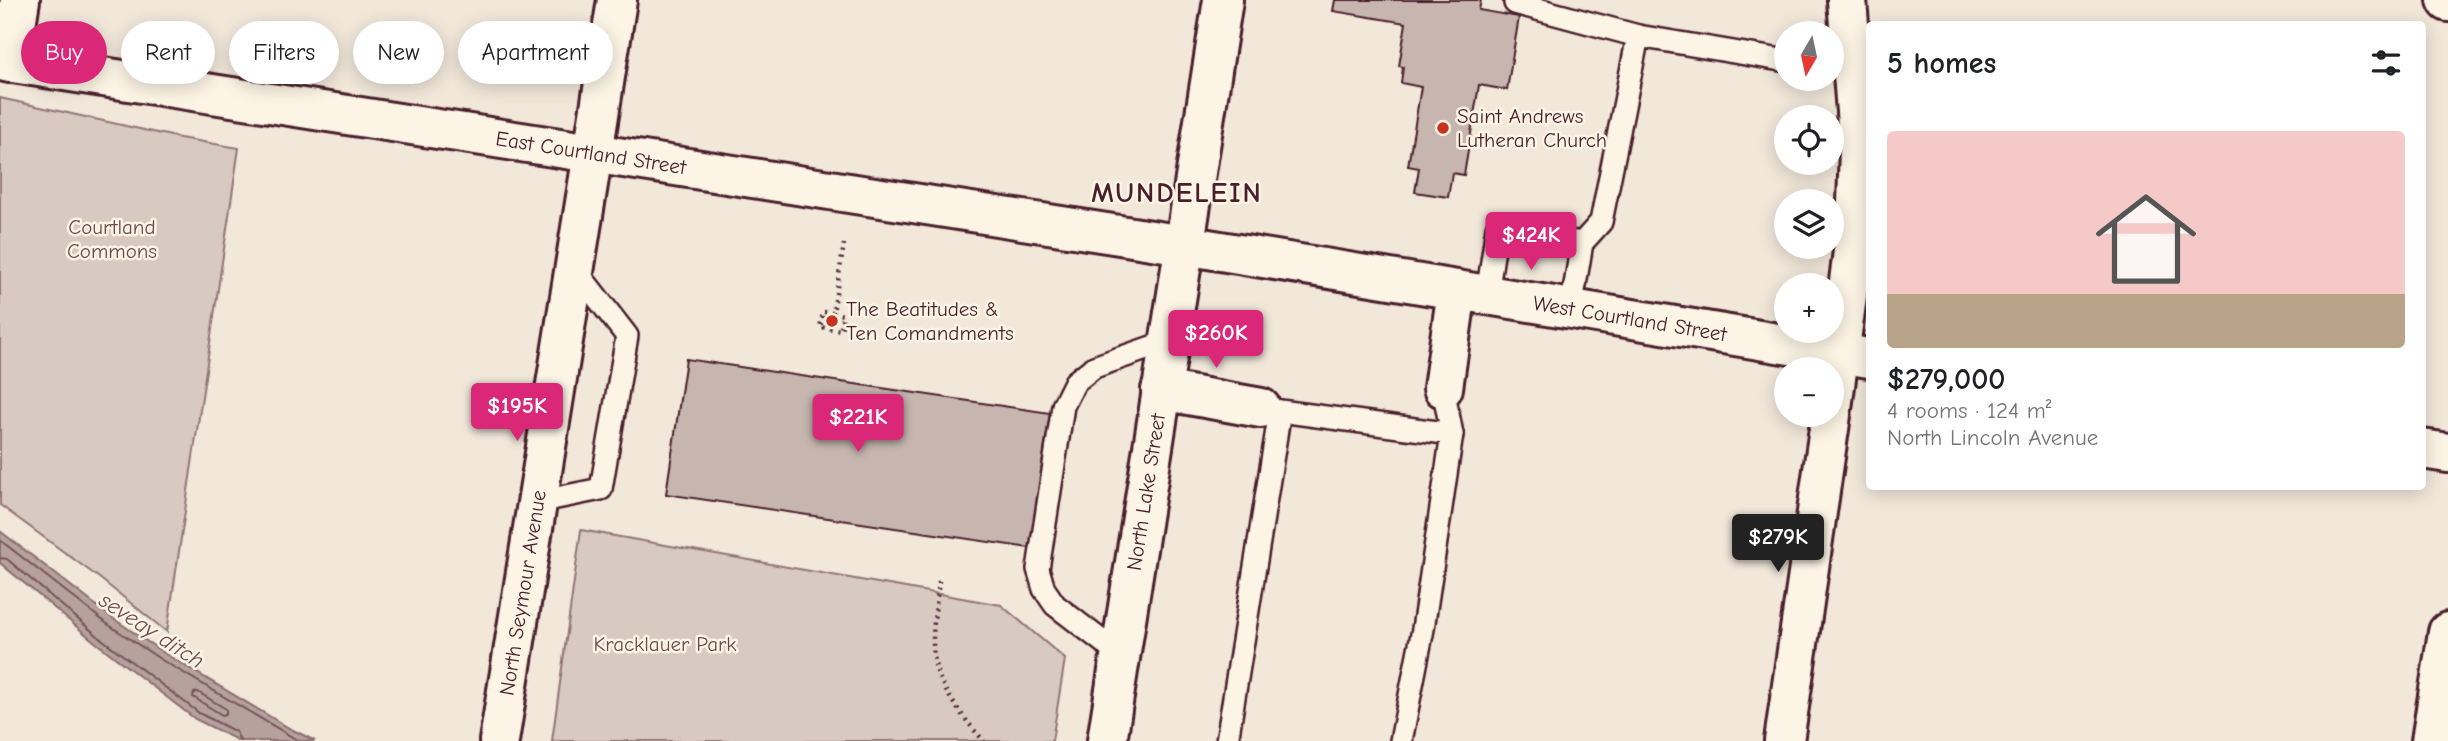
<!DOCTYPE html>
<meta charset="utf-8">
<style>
body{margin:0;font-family:"Comic Neue",sans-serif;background:#f2f2f2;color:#202124;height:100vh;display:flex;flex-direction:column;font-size:26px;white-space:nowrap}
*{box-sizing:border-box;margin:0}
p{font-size:23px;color:#757577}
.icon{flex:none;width:38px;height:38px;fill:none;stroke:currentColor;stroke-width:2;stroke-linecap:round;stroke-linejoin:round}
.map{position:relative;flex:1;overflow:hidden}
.details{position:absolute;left:1866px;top:21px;width:560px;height:469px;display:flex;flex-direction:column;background:#fff;border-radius:7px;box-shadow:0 4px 18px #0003}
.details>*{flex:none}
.guide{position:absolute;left:21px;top:21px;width:665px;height:63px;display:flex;gap:14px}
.needle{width:46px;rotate:189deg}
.tools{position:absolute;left:1774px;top:21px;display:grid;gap:14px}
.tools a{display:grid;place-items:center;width:70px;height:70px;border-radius:50%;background:#fff;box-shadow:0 4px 18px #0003;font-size:35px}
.price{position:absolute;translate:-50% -60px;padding:0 16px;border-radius:7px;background:#db2777;color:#fff;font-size:23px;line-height:46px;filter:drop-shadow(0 2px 4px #0008)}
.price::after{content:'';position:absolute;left:50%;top:42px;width:21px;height:16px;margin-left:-10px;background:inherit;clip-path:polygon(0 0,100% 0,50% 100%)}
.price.current{background:#222;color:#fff}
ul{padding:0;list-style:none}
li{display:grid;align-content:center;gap:14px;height:371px;padding:0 21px}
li+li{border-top:2px solid #e0e0e0}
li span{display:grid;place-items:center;height:217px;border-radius:7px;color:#555}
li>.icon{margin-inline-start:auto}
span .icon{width:126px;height:126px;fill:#fffc;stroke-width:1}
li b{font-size:30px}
h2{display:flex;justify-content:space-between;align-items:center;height:84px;padding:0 21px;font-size:30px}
.tag{padding:0 24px;border-radius:32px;background:#fff;box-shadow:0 4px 18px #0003;font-size:24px;line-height:63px}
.tag.current{background:#db2777;color:#fff}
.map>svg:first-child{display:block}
</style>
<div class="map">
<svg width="2448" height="741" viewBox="0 0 2448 741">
<rect width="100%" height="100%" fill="#f1e8da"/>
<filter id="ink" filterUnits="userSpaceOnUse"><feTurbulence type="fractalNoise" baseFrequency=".0143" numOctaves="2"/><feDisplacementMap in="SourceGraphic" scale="14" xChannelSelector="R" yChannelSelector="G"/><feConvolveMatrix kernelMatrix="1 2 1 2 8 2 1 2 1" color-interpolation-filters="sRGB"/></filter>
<g filter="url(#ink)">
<g fill="#d8cac0" stroke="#917476" stroke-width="2">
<path d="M0 98 180 138 239 148 167 632 98 577 0 505Z"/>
<path d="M581 530 1001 605 1065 659 1052 741H552Z"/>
</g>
<path fill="#b6a19c" stroke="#8b6d6f" stroke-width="2" d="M0 531 111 617 164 653 289 728 315 741H239L195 719 95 642 0 563Z"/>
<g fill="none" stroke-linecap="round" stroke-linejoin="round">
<g stroke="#755358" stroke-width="2">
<path d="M0 540 106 623 160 659 299 741"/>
<path d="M0 558 7 559 99 637 199 713 236 732 240 741"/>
<path d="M198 692 226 709V714L222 715 193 697 194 693Z"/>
</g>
</g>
<g fill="#c7b6af" stroke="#4a1f2b" stroke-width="2">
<path d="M1335 0H1481L1479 10 1519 17 1507 90 1479 85 1464 175 1452 173 1448 197 1415 192 1419 168 1408 166 1421 87 1401 83 1403 67 1399 66 1406 23 1333 11Z"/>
<path d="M686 359 1050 413 1030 548 666 494Z"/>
</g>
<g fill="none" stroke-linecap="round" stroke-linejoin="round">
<g stroke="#4a1f2b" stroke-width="26">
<g id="service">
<path d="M1516 0 1515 3 1638 36"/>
<path d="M1582 243 1601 222 1638 36 1787 61"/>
<path d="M1487 295 1497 228 1582 243 1571 309"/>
<path d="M1280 411 1452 434"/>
<path d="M537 502 601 489 627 336 575 269"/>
<path d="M1120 655 1055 605 1044 589 1038 569 1063 406 1075 382 1094 367 1169 341"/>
<path d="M1227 741 1280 411 1261 408"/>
<path d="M1401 741 1423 629 1452 434 1443 388"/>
</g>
</g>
<g stroke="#4a1f2b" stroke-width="44">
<g id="minor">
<path d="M2447 0 2448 2"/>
<path id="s1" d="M0 61 1184 245 1869 358"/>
<path d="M10 63 20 0"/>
<path d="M593 153 617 0"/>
<path d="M1443 388 1457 290"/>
<path d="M1161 390 1261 408"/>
<path d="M1832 408 1856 229 1859 149 1847 0"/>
<path d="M2422 449 2448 453"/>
<path d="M1784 741 1831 415"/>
<path d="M2431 741 2448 632"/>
</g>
</g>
<g stroke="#4a1f2b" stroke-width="44">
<g id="tertiary">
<path id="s2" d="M499 741 593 153"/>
</g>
</g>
<g stroke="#4a1f2b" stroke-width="44">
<g id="primary">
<path id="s3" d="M1107 741 1223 0"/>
</g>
</g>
<g stroke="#4a1f2b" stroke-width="4.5" stroke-dasharray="2 5" stroke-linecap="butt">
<path d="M833 313 823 312 820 327 841 330 843 315 833 313 844 244"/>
<path d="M939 581C936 609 929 640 936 668 942 691 968 724 984 741"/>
</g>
<use href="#service" stroke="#fcf5e5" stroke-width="21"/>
<use href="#minor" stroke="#fcf5e5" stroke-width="38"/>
<use href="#tertiary" stroke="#fcf5e5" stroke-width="38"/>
<use href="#primary" stroke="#fcf5e5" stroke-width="38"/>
</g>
</g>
<g fill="#c8321e" stroke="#fcf5e5" stroke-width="2.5">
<circle cx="1443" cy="128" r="7"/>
<circle cx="832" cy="321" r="7"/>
</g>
<g text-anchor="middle" stroke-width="5" stroke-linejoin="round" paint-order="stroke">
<g font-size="21" fill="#4a1f2b" stroke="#fcf5e5" text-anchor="start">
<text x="1457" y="123">Saint Andrews<tspan x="1457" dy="24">Lutheran Church</tspan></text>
<text x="846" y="316">The Beatitudes &amp;<tspan x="846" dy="24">Ten Comandments</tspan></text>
</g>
<g font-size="21" fill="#4a1f2b" stroke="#fcf5e5">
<text dy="7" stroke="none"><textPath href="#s1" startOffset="598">East Courtland Street</textPath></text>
<text dy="7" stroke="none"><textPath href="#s1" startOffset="1650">West Courtland Street</textPath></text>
<text dy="7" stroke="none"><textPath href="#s3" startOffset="252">North Lake Street</textPath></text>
<text dy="7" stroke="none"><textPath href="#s2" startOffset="150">North Seymour Avenue</textPath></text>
</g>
<g font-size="21" fill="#6e4a50" stroke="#fcf5e5">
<text x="112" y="234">Courtland<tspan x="112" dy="24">Commons</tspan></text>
<text x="665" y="651">Kracklauer Park</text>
</g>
<g font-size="23" font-style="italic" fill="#704c53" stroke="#fcf5e5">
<text transform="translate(152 630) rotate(33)" y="8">seveay ditch</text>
</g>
<g font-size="28" font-weight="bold" letter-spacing="2" fill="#4a1f2b" stroke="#fcf5e5">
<text x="1177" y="202">MUNDELEIN</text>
</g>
</g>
</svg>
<div class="tools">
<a><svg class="needle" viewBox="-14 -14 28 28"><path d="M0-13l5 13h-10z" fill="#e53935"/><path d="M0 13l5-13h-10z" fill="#757577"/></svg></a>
<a><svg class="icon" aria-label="locate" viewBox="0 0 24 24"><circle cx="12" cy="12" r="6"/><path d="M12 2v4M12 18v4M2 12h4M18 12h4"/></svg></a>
<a><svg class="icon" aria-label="layers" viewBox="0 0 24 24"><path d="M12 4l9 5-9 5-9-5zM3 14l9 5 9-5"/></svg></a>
<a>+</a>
<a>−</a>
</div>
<b class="price" style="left:1531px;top:272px">$424K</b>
<b class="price" style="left:1216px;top:370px">$260K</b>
<b class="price" style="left:517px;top:443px">$195K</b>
<b class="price" style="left:858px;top:454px">$221K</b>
<b class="price current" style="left:1778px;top:574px">$279K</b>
<div class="guide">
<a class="tag current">Buy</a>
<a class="tag">Rent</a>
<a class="tag">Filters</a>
<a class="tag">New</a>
<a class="tag">Apartment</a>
</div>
<section class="details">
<h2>5 homes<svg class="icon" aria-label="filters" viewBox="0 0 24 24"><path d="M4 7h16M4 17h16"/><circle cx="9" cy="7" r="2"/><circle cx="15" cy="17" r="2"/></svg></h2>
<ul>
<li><span style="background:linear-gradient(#f6c9c9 75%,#b9a48a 0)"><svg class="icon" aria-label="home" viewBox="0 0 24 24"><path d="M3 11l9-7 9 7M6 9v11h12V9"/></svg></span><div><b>$279,000</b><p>4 rooms · 124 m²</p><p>North Lincoln Avenue</p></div></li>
</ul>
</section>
</div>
